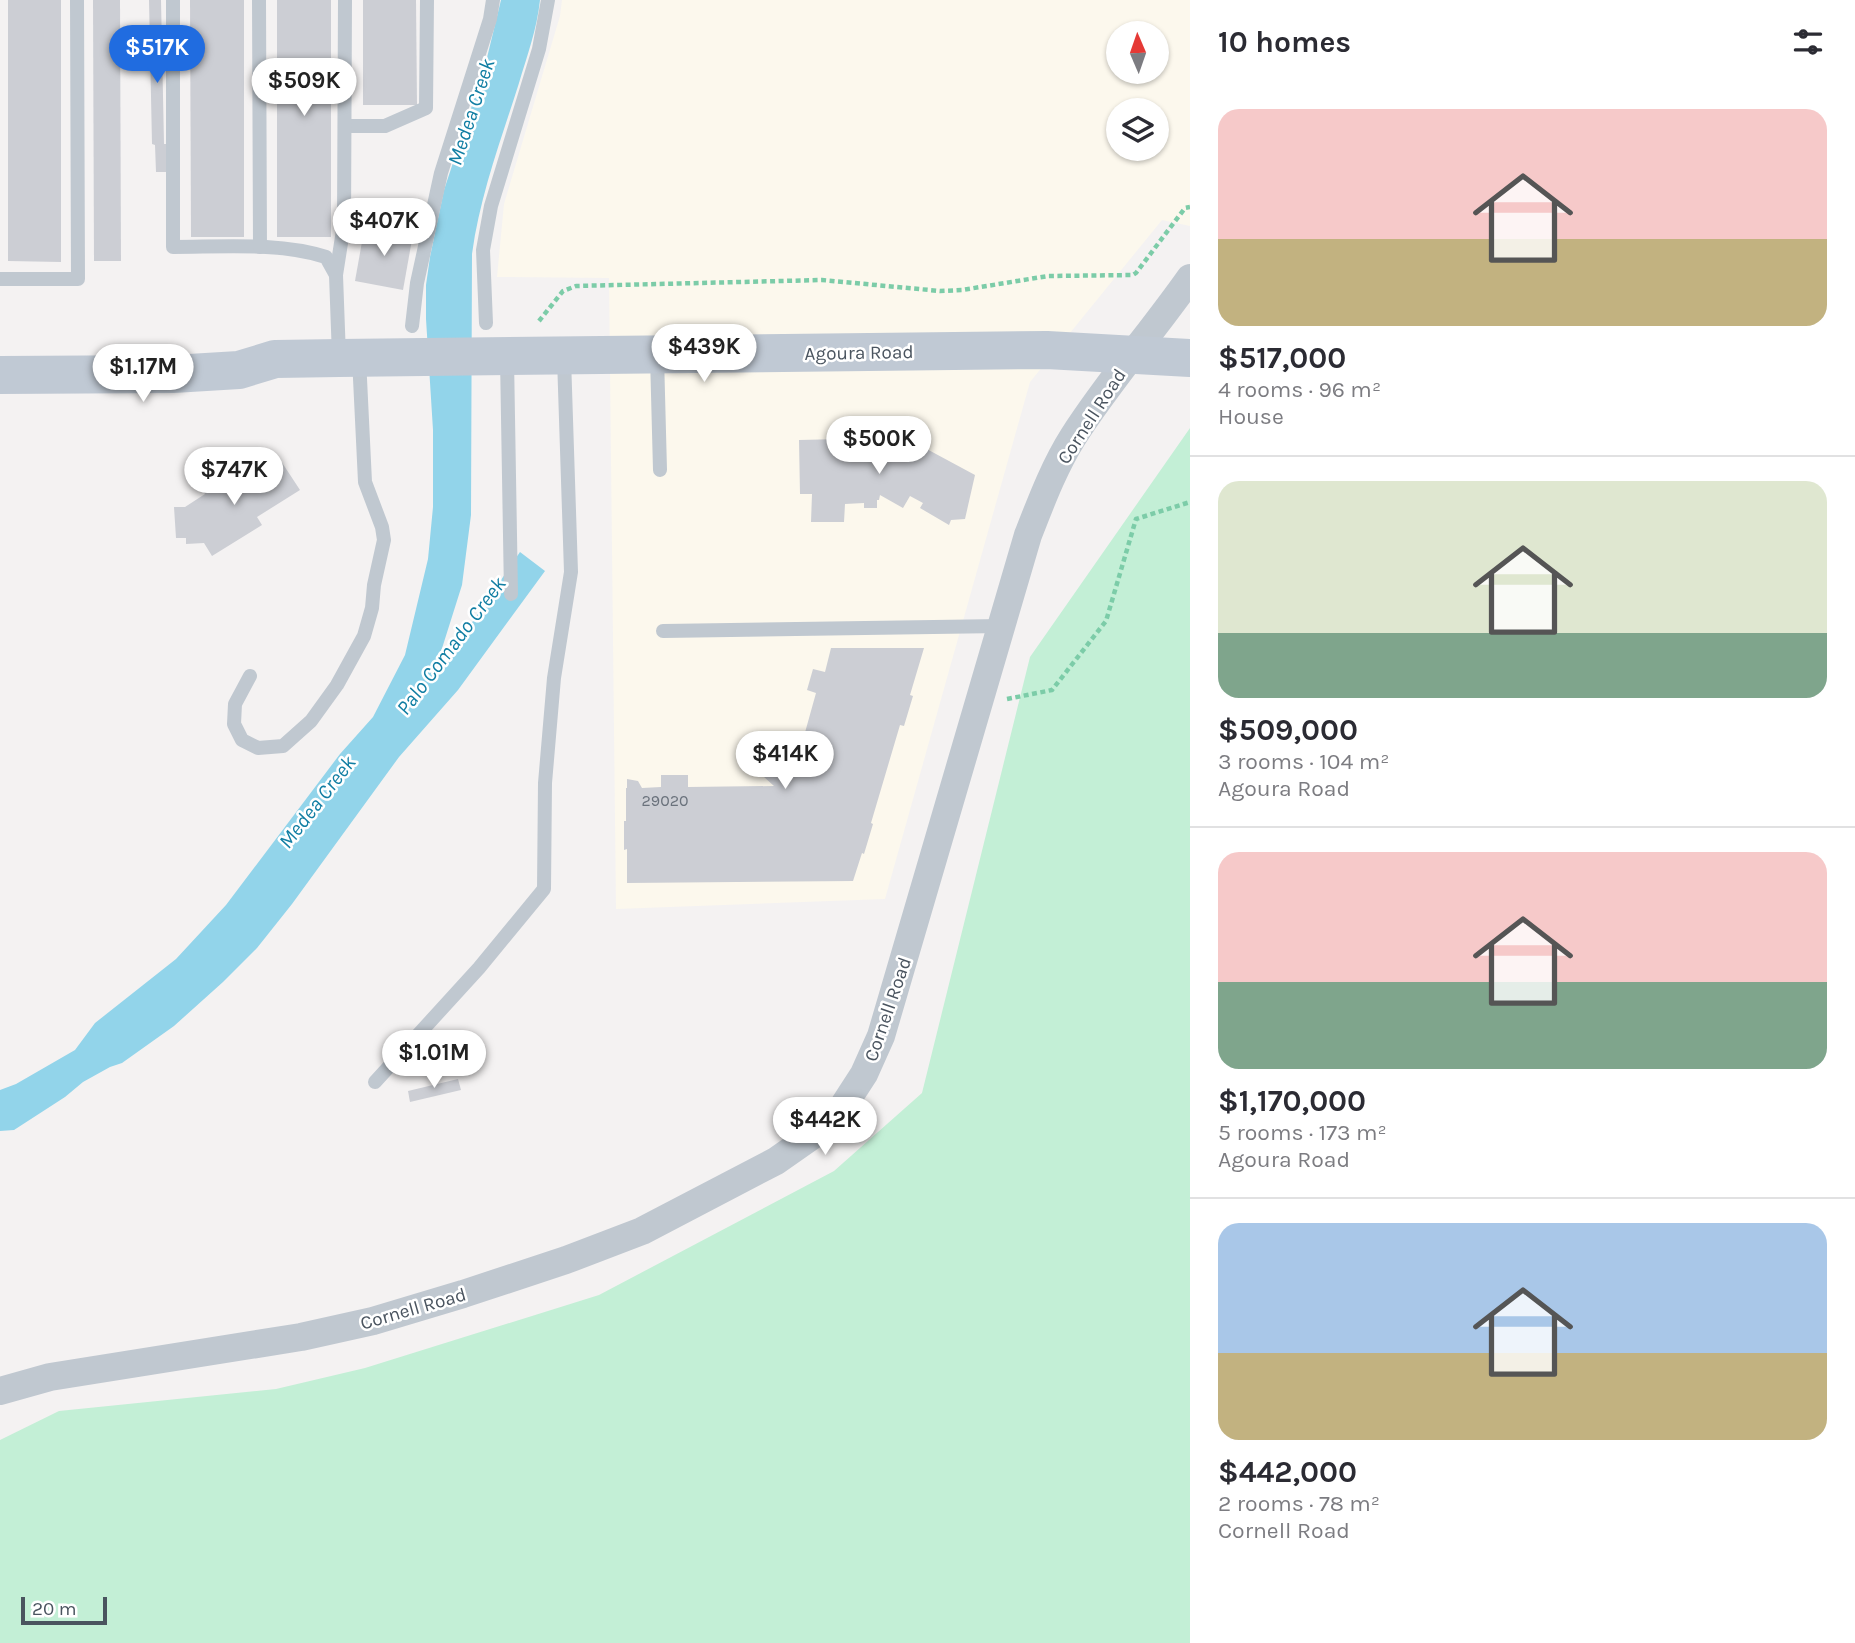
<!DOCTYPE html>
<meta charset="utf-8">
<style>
body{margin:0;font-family:Karla,sans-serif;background:#f2f2f3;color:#2b2b33;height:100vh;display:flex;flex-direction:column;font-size:26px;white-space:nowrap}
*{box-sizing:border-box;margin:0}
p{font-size:23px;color:#7c7c81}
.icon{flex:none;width:38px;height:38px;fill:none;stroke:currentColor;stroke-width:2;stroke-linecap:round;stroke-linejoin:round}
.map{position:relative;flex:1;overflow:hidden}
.drawer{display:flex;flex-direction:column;background:#fff;width:665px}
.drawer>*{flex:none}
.needle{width:46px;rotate:358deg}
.controls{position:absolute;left:1106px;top:21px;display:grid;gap:14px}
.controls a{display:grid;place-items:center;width:63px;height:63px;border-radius:50%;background:#fff;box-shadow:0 2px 5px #0004;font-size:35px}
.scale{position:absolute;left:21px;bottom:18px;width:86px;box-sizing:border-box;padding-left:7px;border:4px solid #4a545f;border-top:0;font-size:19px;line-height:24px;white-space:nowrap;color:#4a545f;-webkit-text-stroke:5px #fff;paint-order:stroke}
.price{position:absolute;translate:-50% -60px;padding:0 16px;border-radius:24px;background:#fff;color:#222;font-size:23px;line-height:46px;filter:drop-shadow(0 2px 4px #0008)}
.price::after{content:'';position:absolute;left:50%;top:42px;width:21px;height:16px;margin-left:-10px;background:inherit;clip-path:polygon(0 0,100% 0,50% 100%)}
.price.on{background:#206ce0;color:#fff}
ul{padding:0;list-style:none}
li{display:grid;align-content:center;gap:14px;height:371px;padding:0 28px}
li+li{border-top:2px solid #e1e1e2}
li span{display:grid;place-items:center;height:217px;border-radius:21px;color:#555}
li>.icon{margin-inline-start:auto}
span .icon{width:126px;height:126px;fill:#fffc;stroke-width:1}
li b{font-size:30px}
h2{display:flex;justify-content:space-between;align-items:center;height:84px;padding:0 28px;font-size:30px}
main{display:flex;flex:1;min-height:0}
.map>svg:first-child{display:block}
</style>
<main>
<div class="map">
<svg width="1190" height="1643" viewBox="0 0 1190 1643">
<rect width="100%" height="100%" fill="#f4f2f2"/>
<path fill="#fcf8ed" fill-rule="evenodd" d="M562 0H1190V226L1162 220 1030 382 885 899 616 909 609 278 497 277 504 204 560 16ZM1118 33H1157V72H1118ZM1118 110H1157V149H1118Z"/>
<path fill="#c3efd6" d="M1190 428V1643H0V1440L59 1411 276 1389 365 1368 599 1295 834 1171 922 1093 1030 657Z"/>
<path fill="#92d4ea" d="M501 0H540C537 29 527 56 519 83 501 140 480 195 472 254L471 515 462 585 438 661 447 659 520 552 545 571 458 690 399 757 292 904 257 948 223 982 174 1026 122 1063 110 1067 83 1082 65 1097 14 1130 0 1131V1090L16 1084 75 1050 95 1023 176 959 226 905 340 754 373 717 405 655 428 559 433 507V430L426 319V285L430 257 444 190 485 66Z"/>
<g fill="#ccced4">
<path d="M8 0H61V262L8 261Z"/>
<path d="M93 0H120L121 261H94Z"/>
<path d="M149 0H161L164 144H166L167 172H156L155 145 152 144Z"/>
<path d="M190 0H244V237H191Z"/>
<rect x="277" y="0" width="54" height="237"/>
<path d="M363 0H416L417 105H363Z"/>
<path d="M365 225 413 234 403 290 355 281Z"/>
<path d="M865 418V451H888L897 433 975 475 965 519 951 520 949 525 920 508 923 503 910 496 903 508 880 495 879 500H877V508H864V503L845 504 844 522H811L812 494H800L799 440 841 439V419Z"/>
<path d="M277 455 300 490 257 517 262 525 212 556 204 543 186 544V538H176L174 507H185L205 494 204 492 221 481 225 487Z"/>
<path d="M831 648H924L910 695 913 696 904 726 900 725 871 823 873 824 864 854 862 853 853 881 627 883V849L624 850V821H626V788H627V779L638 781 642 788 661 787V775H688V787L774 786 764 777 788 760 794 772 816 693 807 690 813 669 825 672Z"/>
<path d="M458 1079 461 1090 410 1102 408 1091Z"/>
</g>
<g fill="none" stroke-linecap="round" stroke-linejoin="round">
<g stroke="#7ccca8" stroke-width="4.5" stroke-dasharray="5 3.5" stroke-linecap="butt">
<path d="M539 321 563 291 576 286 822 280 940 291 962 290 1048 276 1133 275 1136 273 1185 208 1190 207"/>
<path d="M1007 699 1052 690 1106 621 1136 519 1190 502"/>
</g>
<g stroke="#c0c8d0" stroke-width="14">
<path d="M173 0V247C222 247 280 242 326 257L336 275 339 357"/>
<path d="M259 0 260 247"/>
<path d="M345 126H385L426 108 427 0"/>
<path d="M336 275 344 224 345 0"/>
<path d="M0 279H78L77 0"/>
<path d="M486 323 483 250 491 206 539 49 548 0"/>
<path d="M412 326 417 283 441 173 490 19 493 0"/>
<path d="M657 356 660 470"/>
<path d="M507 358 511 594"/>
<path d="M663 631 1002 626"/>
<path d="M250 676 235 704 234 724 242 740 258 748 283 746 311 721 337 685 364 636 372 608 374 585 384 540 382 527 365 482 359 358"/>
<path d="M375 1082 479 968 544 889 545 783 554 678 571 572 564 358"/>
</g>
<path stroke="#c0c8d0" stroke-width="28" d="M0 1391 50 1377 301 1337 373 1321 463 1294 566 1260 642 1231 776 1161 816 1133 842 1108 864 1074 881 1036 1028 535C1041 502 1054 467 1073 437 1108 382 1152 332 1190 278"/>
<path stroke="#c0c9d4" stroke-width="38" d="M0 375 173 374 239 370 275 359 339 358 1047 350 1190 358"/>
</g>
<g text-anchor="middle" stroke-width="5" stroke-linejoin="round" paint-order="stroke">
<g font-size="16" fill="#6a727c">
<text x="665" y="806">29020</text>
</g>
<g font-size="19" fill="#4a545f" stroke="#fff">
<text transform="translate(859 352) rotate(-1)" y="7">Agoura Road</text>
<text transform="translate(1091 416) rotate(-57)" y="7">Cornell Road</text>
<text transform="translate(887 1009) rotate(-71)" y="7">Cornell Road</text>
<text transform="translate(413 1308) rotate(-16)" y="7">Cornell Road</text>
</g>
<g font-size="21" font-style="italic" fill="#117ea3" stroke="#fff">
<text transform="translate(471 112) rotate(-72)" y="7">Medea Creek</text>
<text transform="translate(451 646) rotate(-53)" y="7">Palo Comado Creek</text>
<text transform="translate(317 802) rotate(-52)" y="7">Medea Creek</text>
</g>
</g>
</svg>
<div class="controls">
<a><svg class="needle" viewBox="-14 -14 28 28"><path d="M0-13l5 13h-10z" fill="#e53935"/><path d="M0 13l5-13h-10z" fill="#7c7c81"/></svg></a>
<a><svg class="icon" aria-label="layers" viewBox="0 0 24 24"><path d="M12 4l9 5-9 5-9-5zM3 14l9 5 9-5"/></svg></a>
</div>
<div class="scale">20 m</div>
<b class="price on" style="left:157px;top:85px">$517K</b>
<b class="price" style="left:304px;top:118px">$509K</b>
<b class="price" style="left:384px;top:258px">$407K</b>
<b class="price" style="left:704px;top:384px">$439K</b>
<b class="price" style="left:143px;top:404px">$1.17M</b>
<b class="price" style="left:879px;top:476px">$500K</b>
<b class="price" style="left:234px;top:507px">$747K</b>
<b class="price" style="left:785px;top:791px">$414K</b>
<b class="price" style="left:434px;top:1090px">$1.01M</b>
<b class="price" style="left:825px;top:1157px">$442K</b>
</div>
<section class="drawer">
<h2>10 homes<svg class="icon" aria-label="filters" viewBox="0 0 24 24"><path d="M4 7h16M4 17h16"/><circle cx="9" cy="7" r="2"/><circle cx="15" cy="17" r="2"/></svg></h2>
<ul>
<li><span style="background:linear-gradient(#f6c9c9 60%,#c2b280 0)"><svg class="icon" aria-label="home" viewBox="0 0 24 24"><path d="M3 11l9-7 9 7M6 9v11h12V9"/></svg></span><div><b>$517,000</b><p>4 rooms · 96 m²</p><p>House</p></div></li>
<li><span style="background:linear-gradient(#dfe7d0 70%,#7fa58c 0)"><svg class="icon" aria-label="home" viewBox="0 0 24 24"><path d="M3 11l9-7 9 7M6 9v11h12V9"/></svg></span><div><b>$509,000</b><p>3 rooms · 104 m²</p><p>Agoura Road</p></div></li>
<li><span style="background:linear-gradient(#f6c9c9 60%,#7fa58c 0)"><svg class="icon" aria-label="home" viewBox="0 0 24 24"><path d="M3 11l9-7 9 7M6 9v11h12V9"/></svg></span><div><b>$1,170,000</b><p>5 rooms · 173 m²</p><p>Agoura Road</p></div></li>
<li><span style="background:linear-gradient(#a9c7e8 60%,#c2b280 0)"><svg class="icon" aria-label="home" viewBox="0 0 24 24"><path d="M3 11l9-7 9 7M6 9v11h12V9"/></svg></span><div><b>$442,000</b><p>2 rooms · 78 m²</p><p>Cornell Road</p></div></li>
</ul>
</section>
</main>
